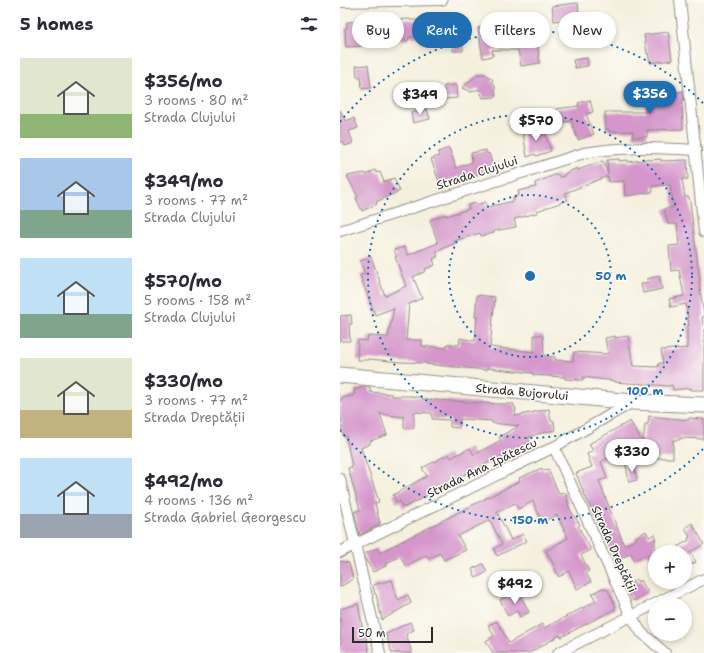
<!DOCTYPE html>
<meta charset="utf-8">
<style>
body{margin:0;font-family:"Shantell Sans",sans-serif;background:#f2f2f3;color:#2b2b33;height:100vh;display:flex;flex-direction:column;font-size:15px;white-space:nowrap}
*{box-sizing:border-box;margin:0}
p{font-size:13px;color:#7c7c81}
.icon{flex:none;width:22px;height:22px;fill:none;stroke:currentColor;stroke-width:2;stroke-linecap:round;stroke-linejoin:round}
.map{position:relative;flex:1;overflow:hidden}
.sheet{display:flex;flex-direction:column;background:#fff;width:340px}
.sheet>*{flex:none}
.hud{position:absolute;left:12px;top:12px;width:292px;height:36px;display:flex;gap:8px}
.tools{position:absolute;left:308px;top:545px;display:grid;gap:8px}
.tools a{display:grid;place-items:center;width:44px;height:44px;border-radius:50%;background:#fff;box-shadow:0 2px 6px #0003;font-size:20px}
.scale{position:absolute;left:12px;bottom:10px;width:81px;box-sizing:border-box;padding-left:4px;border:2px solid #2b2b2b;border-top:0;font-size:11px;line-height:14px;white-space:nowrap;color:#2b2b2b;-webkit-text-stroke:3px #fdfcf7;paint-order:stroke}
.price{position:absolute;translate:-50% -34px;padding:0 9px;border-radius:14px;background:#fff;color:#222;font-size:13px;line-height:26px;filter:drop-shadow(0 1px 2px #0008)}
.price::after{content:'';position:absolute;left:50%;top:24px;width:12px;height:9px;margin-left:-6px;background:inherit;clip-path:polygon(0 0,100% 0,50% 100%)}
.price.active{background:#1f6fb2;color:#fff}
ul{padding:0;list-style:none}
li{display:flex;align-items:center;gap:12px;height:100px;padding:0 20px}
li span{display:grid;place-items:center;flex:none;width:112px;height:80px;border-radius:0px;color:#555}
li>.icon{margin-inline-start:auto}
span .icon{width:48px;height:48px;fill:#fffc;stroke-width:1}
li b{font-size:17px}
h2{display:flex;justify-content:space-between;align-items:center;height:48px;padding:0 20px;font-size:17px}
.chip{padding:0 14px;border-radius:18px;background:#fff;box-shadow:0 2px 6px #0003;font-size:14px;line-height:36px}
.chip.active{background:#1f6fb2;color:#fff}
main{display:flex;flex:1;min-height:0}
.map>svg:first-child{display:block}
</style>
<main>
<section class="sheet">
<h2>5 homes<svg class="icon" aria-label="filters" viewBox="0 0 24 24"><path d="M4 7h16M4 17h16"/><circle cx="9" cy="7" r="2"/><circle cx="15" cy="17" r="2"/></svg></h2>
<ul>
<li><span style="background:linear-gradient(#dfe7d0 70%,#8fb573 0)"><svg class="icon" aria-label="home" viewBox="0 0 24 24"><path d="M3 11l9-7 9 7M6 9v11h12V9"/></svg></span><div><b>$356/mo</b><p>3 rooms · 80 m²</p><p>Strada Clujului</p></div></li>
<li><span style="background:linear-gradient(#a9c7e8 65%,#7fa58c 0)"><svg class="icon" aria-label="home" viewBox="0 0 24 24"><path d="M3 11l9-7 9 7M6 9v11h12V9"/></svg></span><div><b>$349/mo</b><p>3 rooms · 77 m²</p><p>Strada Clujului</p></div></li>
<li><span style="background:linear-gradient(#bfe0f5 70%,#7fa58c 0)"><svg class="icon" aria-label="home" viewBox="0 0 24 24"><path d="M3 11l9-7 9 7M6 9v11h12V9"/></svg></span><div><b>$570/mo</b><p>5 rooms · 158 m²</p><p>Strada Clujului</p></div></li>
<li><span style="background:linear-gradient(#dfe7d0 65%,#c2b280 0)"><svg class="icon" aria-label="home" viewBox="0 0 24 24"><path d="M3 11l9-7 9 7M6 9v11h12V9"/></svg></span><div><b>$330/mo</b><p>3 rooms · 77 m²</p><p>Strada Dreptății</p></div></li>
<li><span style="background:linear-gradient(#bfe0f5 70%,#9aa5b1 0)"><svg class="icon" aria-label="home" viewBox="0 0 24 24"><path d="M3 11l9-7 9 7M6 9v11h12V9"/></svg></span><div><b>$492/mo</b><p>4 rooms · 136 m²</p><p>Strada Gabriel Georgescu</p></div></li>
</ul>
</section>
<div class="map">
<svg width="364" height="653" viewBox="0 0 364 653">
<rect width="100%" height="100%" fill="#fdfcf7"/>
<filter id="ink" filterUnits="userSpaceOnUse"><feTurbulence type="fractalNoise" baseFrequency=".025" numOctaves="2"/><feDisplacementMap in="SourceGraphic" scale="8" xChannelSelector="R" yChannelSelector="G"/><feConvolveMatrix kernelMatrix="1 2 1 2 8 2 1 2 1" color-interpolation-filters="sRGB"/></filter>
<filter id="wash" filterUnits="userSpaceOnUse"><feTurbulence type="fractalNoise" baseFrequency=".012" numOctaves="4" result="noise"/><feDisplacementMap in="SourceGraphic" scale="16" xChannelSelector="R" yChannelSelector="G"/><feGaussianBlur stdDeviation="0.9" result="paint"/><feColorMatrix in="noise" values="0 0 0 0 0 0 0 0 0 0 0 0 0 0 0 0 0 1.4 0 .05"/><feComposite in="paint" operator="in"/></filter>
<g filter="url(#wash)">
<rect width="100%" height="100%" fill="#f5f0de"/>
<g id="blocks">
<g fill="#d597cb" fill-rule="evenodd">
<path d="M238 3 241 35 233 36 231 19 214 21 212 6Z"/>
<path d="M155 18H171V39L196 35 200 63 181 66 178 50H152L153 56 143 58 138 28 155 25Z"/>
<path d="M70 19V20L100 21V23L123 22V51H113V41H93V37H69V40H54V38L21 40 22 46 6 47 5 28H7V22Z"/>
<path d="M328 32 332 60 310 63 308 53 307 54 304 35Z"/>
<path d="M247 58 248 66 235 68 233 60Z"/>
<path d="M28 65 31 88 22 89 21 77H17L16 66Z"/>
<path d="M138 74H146L153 80 152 82 155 85 156 97 143 98 139 89 131 92 122 88Z"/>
<path d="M116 85 117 98 105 99 104 86Z"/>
<path d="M322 86 324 95 343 91 344 100 342 101 343 129 307 130V137H293V131L269 132V129L266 130 265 112H306L303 94 314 92 313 88Z"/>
<path d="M250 100 253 112 246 114 254 134 238 140 231 121 217 123 216 109 239 106 238 103Z"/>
<path d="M87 109 90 119 73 123 71 113Z"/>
<path d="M0 110 5 121 14 118 18 128 9 131 13 143 5 146 3 141 0 142Z"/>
<path d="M202 126 211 151 196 156 195 154 187 157 183 133Z"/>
<path d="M109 148 116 168 132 162 131 153 146 150 147 154 149 153 154 170 135 175V173L122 178 121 176 100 184 91 159 99 156 98 152Z"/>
<path d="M279 159V161L288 160V162L309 159V160L321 159V161L347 160 348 179H342L345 197H349L350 202 360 282H359L364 315V317H362L364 332V390H351V388L333 390 332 385 328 386 275 382V381L243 377V380L225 379V377L193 375V373L147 368V370L86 364V363L61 362 29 359V360H17L18 340 27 341 28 336 48 337 54 308 35 315 20 275 25 274 20 261 31 257 45 296 66 286 55 257H57L54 250 64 247 68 255 98 243 90 220 106 214V216L129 209 128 205 136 203 137 205 145 202 147 207 174 201 173 197 179 195 178 191 196 187 195 183 217 174 220 177 224 176V174L237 168 238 170 263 161 268 174 267 160ZM268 176 269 182 284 181 285 196 313 192 312 186 330 185 334 207 324 209 328 224H337L339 245 329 246 331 271 339 270 344 296 329 299 331 307 346 304 349 326H347V348L321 350 323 363H319L318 367 293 366 288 336 275 338V336L265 338 268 354 234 352 233 361 215 360V357L204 356 203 335H194V352L150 347 155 297 137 295 135 317H137L135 341 120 338 119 345 107 344 106 348 82 346V340H66L69 304 82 298 73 277 86 271 85 269 95 265 93 259 98 256 96 252 115 243 114 241 140 233 141 236 154 233V231L176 227 174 219 197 213V211L228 200 225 193Z"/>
<path d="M35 170 37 173 40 172 44 182 54 178 60 191 36 202 37 204 22 211 16 198 18 197 7 176 25 173 26 175Z"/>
<path d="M319 276 322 289 303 293 301 284 308 282 307 279Z"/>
<path d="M11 315 12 324H9L10 341H0V316Z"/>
<path d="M20 387H30V392L52 394V396H73V397H82V399L157 404H174V407L176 408 175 416 209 409 211 421H214L215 430 197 434 188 438 190 441 169 454 168 452 152 463 151 461 134 471V469L87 496 63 508 60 501 57 503 53 495 87 476 82 468 109 454 111 458 130 448 134 455 161 440 159 437 179 426 152 423V421L120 419 119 428 110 427V420L92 419V413L74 412V428H64V417L40 414 47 435 30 441V444L21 448 39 502 35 503 40 524 20 535 14 512 20 510 8 468 12 467 6 436 4 437 0 424 2 423 0 413V399L14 395 15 389H20Z"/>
<path d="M309 416 349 420V418L364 419V439L340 438V440H333V458H311L293 460 297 480 289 482 283 449 261 462 267 478 259 481 284 545 296 540 295 538 306 531 309 537 315 534V571H313L307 554 294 560 291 553 276 561 245 496 236 473 252 467 247 454 253 451 249 444 290 421 303 443 305 424H308Z"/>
<path d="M202 468 203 471 208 469 219 494 226 493 229 508 240 525 238 526 251 550 241 555 249 571 246 573 251 582 237 589 229 571 219 577 215 569H216L206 551 228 538 217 515 202 522 193 501 178 509 175 503 157 512 171 540 183 534 187 541 157 556 154 549 162 544 150 520 118 536 126 550 104 560 100 553 88 559 86 555 66 566 60 556 45 564 46 566 33 572 28 563H27L24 554 37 548 39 553 180 481 179 478Z"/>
<path d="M352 523 364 544 350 552 356 562 345 568V552H329L349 540 348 538 350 537 345 528Z"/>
<path d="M0 561 9 563 13 579 0 587Z"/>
<path d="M143 564 147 572 136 578 132 569Z"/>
<path d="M297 579 298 582 301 580 308 593 293 601 286 588 290 586 289 584Z"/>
<path d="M52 580 58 600 68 595 71 603 42 620 36 594H35L33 585Z"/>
<path d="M262 588 268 590 275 605V609L221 637 220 635 189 653H153L146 641 154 636 148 625 157 621 169 643 202 624 204 628 256 601 252 594Z"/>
<path d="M178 591 189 612 180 617 177 611 168 616 160 600Z"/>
<path d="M18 604 23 630H25L29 653H0V628L2 627 0 620V609Z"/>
<path d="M70 622 74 630 66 634 72 653H52L46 634Z"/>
</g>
</g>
</g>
<g filter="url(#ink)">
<use href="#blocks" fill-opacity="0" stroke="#908e84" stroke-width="1"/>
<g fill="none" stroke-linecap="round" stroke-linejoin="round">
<g stroke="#908e84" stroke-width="12">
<g id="street">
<path d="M340 0 364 232"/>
<path d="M0 2 102 0"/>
<path d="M0 231 244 153C281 146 318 148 356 150"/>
<path d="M214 447 291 616 301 632 325 653"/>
<path d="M0 479 40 653"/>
<path d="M0 552 214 447 293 402"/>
<path d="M218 653 364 579"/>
</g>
</g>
<g stroke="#908e84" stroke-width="17">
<path id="secondary" d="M0 375 293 402 364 405"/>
</g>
<use href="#street" stroke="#fff" stroke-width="10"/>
<use href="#secondary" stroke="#fff" stroke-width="15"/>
</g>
</g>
<g fill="none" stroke="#1f6fb2" stroke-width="2" stroke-dasharray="2 4">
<circle cx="190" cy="276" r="81"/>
<circle cx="190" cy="276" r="162"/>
<path d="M363 449A244 244 0 0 1 0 430M0 122A244 244 0 0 1 363 103"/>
</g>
<g text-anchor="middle" stroke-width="3" stroke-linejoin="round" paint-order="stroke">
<g font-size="12" fill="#2b2b2b" stroke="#fdfcf7">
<text transform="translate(137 173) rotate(-18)" y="4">Strada Clujului</text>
<text transform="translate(182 392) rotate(5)" y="4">Strada Bujorului</text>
<text transform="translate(142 468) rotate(-26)" y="4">Strada Ana Ipătescu</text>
<text transform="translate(274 549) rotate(66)" y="4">Strada Dreptății</text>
</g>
</g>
<circle cx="190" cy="276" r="6" fill="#1f6fb2" stroke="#fdfcf7" stroke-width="2"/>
<g font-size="12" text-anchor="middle" font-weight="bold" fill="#1f6fb2" stroke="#fdfcf7" stroke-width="3" stroke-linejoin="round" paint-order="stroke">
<text x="271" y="280">50 m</text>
<text x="305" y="395">100 m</text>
<text x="190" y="524">150 m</text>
</g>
</svg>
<div class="tools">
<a>+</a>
<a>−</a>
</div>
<div class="scale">50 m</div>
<b class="price active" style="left:310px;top:115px">$356</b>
<b class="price" style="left:80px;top:116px">$349</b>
<b class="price" style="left:196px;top:142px">$570</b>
<b class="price" style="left:292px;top:473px">$330</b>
<b class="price" style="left:175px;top:605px">$492</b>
<div class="hud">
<a class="chip">Buy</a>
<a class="chip active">Rent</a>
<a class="chip">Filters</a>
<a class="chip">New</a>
</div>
</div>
</main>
